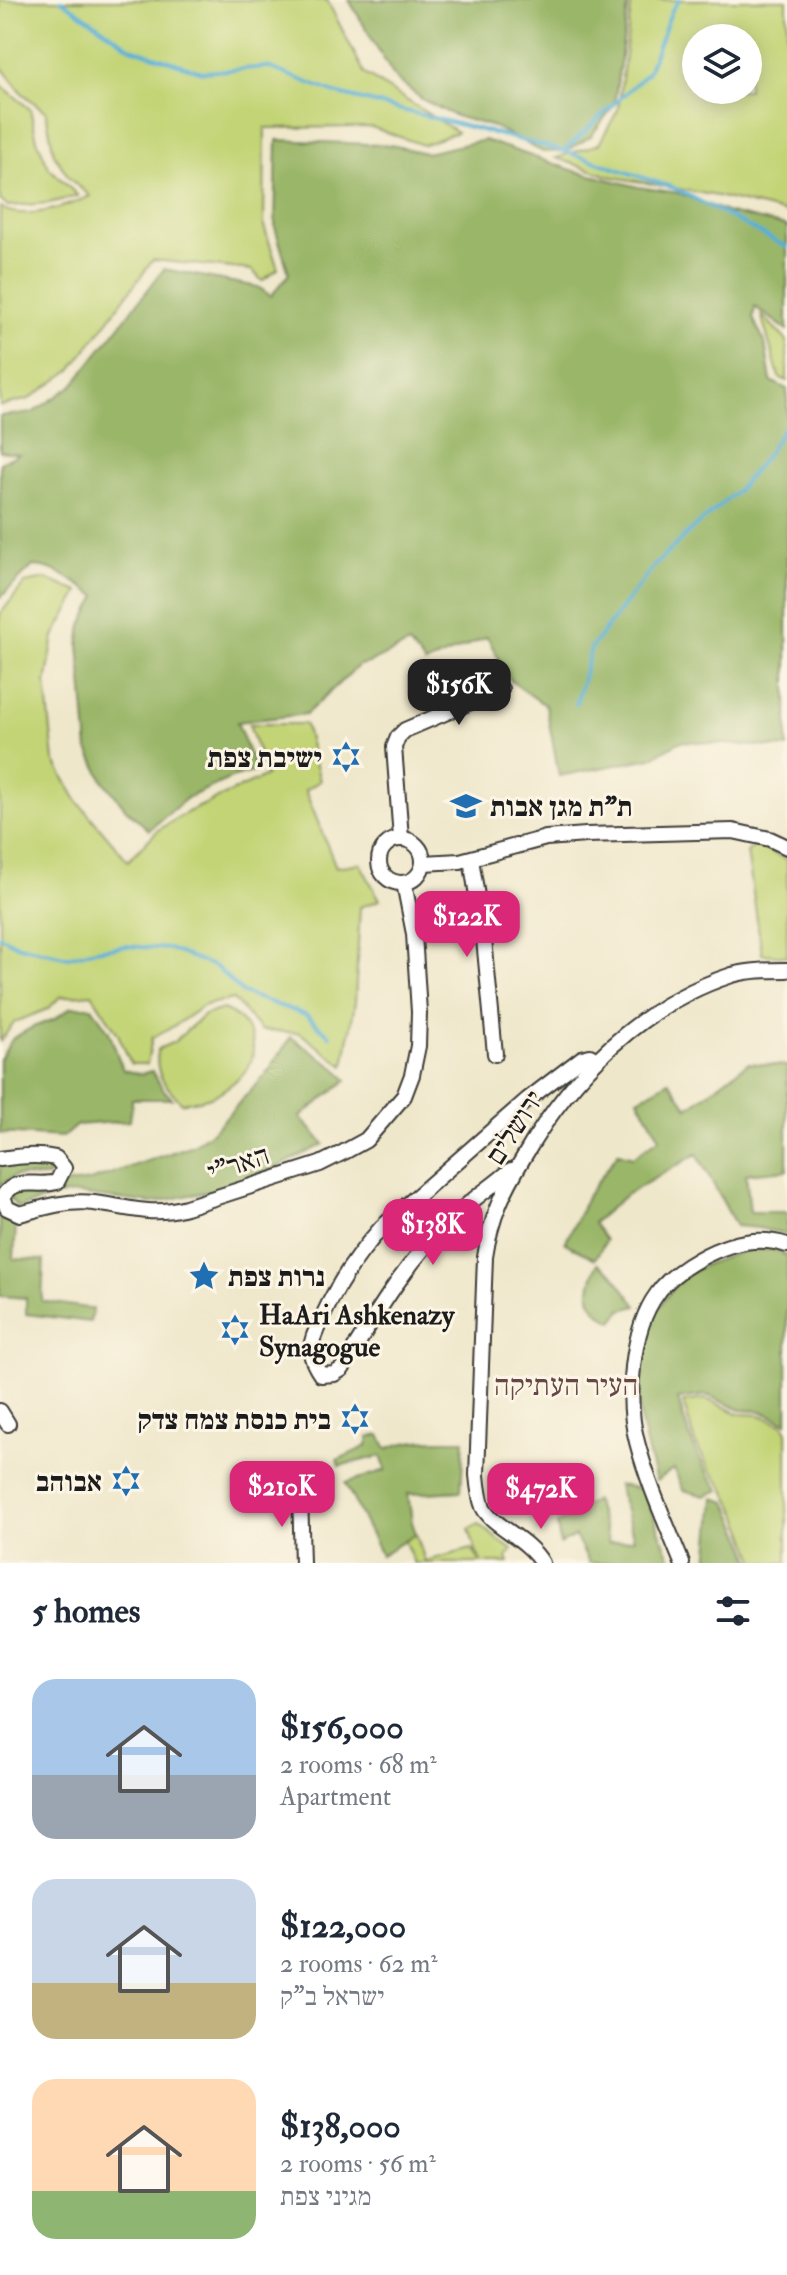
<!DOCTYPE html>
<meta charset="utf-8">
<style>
body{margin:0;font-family:"IM FELL Double Pica","Frank Ruhl Libre",serif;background:#f2f2f3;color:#1f2937;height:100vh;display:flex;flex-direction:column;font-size:30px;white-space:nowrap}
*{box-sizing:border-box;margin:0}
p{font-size:26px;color:#747a83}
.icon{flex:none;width:44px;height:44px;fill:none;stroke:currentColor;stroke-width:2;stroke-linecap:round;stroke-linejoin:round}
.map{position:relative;height:1563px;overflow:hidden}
.sheet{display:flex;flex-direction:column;background:#fff;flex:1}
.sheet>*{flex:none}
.tools{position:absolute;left:682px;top:24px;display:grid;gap:16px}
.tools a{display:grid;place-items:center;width:80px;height:80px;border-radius:50%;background:#fff;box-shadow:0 4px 20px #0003;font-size:40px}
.price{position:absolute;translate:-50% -68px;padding:0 18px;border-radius:16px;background:#db2777;color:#fff;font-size:26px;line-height:52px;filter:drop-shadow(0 2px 4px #0008)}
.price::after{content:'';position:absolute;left:50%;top:48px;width:24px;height:18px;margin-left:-12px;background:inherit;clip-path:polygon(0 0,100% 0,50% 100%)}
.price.on{background:#222;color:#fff}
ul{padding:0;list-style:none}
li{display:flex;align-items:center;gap:24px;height:200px;padding:0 32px}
li span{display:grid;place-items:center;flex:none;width:224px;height:160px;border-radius:24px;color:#555}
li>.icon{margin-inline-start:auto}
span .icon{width:96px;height:96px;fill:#fffc;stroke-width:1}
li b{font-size:34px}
h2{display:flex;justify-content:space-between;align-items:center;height:96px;padding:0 32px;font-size:34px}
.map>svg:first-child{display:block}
</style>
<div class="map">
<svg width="787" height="1563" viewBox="0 0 787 1563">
<rect width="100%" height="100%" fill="#fcf5e5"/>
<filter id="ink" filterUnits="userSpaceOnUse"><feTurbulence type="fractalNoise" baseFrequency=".0125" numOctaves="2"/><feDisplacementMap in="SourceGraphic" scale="16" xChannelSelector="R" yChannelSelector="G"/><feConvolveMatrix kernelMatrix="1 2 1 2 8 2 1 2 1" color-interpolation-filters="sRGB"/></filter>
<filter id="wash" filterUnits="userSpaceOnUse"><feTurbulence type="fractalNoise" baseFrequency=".006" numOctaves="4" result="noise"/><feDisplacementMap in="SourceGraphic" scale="32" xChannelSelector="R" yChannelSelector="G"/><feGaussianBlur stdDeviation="1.8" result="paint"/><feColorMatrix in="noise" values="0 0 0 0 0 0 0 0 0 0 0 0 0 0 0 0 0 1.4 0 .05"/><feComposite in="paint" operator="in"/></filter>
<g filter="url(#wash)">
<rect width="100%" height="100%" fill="#efe7ca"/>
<g fill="#c3d476" stroke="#707849" stroke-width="2" fill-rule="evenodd">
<path d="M0 0H327L365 74 457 132 423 145 371 127 265 128 264 226 278 269 262 281 252 270 153 260 71 370 29 399 0 406V207C24 222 66 207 90 196L70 179 54 154 46 112 22 93 0 65Z"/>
<path d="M632 0H787V213L717 196 609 176 556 158 599 144 618 110ZM696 38H748V90H696Z"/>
<path d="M0 84 30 109 37 140 49 168 78 196 49 203 8 206 0 200Z"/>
<path d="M761 314 787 341V381L779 377Z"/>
<path d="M46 579 79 592 54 636 46 683 54 760 78 802 128 861 158 830 188 812 266 776 249 724H305L320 781 305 790 336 867 360 863 380 900 360 907 355 1002 344 1066 300 1033 261 1030 233 999 205 1005 174 1026 152 1038 147 1064H131L118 1034 92 994 60 997 48 1009 15 1022 0 1041V614L25 583Z"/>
<path d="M756 845 787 860V956L762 954 747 852Z"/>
<path d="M223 1009C247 1019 262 1044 247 1069 241 1078 223 1091 213 1096 204 1100 192 1101 182 1103 164 1084 154 1075 158 1049L174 1042 204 1015Z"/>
<path d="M706 1399 740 1414 760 1415 784 1425 787 1432V1563H756L739 1517 724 1488 709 1469 695 1442 683 1402Z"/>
<path d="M478 1524 512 1550 507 1557 509 1563H482L476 1551 469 1529Z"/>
<path d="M416 1534 425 1561 472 1549 481 1563H414L404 1540Z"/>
</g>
<g fill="#9ab667" stroke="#5b6942" stroke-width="2">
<path d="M349 0H629L614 105 591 136 567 151 543 152 494 127 455 116 423 100 395 78Z"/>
<path d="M277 140 391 145 426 153 484 140 575 171 638 187 678 193 729 213 787 226V330L755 307 753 318 765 343 771 381 787 389V748L681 741 651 758 559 776 546 706 511 681 487 637 425 664 409 644 369 663 359 665 306 714 237 722 256 771 231 778 187 798 149 830 126 809 103 780 88 750 79 645 82 625 97 596C77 585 57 566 33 566L0 598V463L19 454 0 451V416L32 413 73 385 164 269 258 287 271 296 289 274 275 227Z"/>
<path d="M71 1007H92L109 1032 123 1070 141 1074 152 1071 163 1089 172 1099H132L130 1121 77 1125 63 1137 0 1133V1059L13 1038 33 1027 55 1019Z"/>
<path d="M291 1037 338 1070 347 1080 300 1117 324 1144 243 1184 152 1203 76 1194 55 1196 18 1208 10 1199 12 1192 90 1181 193 1145 213 1131 266 1074Z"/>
<path d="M748 1063 787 1066V1170L746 1174 750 1212H787V1234L758 1228 736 1226 697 1154 626 1195 593 1223 606 1240 595 1259 565 1243 588 1195 618 1153 633 1157 660 1138 638 1099 669 1081 688 1108Z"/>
<path d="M45 1162 53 1170 48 1177 15 1176 0 1185V1163Z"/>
<path d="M0 1212 6 1219 16 1224 14 1259 44 1260 42 1301 93 1309 90 1322 26 1314V1298L0 1296Z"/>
<path d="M747 1250H776L787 1256V1423L761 1411 741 1410 707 1395 678 1399C688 1435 697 1461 720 1490L705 1496 683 1490 674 1469 656 1481C649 1457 642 1433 639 1408 637 1386 643 1343 651 1322 658 1307 671 1288 684 1278 702 1263 726 1257 747 1250Z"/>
<path d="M598 1263 613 1274 637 1306 622 1310 613 1321C583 1308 587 1289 598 1263Z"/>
<path d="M380 1435 387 1449C409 1438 440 1440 464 1440L461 1491 408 1494 412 1522 416 1534 381 1555 345 1483 386 1470 381 1456 339 1466 337 1460 367 1446 369 1437Z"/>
<path d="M618 1485 643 1489 672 1563H589L575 1536 560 1544 557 1524 595 1500 609 1543 634 1539Z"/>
<path d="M714 1498 727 1502 744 1540 752 1563H708Z"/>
</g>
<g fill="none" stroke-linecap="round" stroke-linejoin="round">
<g stroke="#56afd3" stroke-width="4">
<path d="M61 0 131 48 202 72 268 67 335 93 564 151 674 188 787 247"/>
<path d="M564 151 648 72 672 10 679 0"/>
<path d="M576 704 591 648 654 566 689 532 737 491 768 453 787 422"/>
<path d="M0 936 19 946 68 957 95 950 126 946 169 949 216 967 243 993 306 1015 330 1036"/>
</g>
</g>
</g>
<g filter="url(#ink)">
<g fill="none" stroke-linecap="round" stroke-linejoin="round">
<g stroke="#3c3a36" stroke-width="18">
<g id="street">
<path d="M401 838 394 747 398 737 405 730 501 689"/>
<circle cx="401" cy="861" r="22"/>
<path d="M471 859 484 939 495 1054"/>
<path d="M423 863 460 861 546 838 586 835 733 831 770 839 787 847"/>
<path d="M0 1159C19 1156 37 1154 56 1158L64 1168 57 1182C34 1188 18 1175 3 1196L7 1208 20 1214C45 1207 67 1200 94 1203 128 1207 151 1217 186 1207L320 1164 344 1152 366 1140 404 1096 412 1075 418 1046 419 1012 414 934 404 883"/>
<path d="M511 1170C490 1188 467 1203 448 1222 404 1265 374 1317 342 1369L334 1374 321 1375C316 1368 312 1361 311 1352 310 1340 318 1327 323 1316 338 1283 357 1255 382 1227L527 1100 582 1058 590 1056 596 1061"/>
<path d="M0 1411 8 1424"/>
<path d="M300 1493 302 1563"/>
<path d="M542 1563C528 1538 492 1526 483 1507 479 1497 478 1486 477 1475L485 1257C491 1216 504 1190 525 1155 572 1074 642 1004 732 975 750 970 769 970 787 970"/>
<path d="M682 1563C666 1523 648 1484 637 1442 626 1401 631 1329 657 1294 667 1279 683 1268 699 1259 726 1244 757 1235 787 1245"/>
</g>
</g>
<use href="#street" stroke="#fff" stroke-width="14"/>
</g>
</g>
<defs>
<g id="synagogue-bare" transform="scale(2.4)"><path d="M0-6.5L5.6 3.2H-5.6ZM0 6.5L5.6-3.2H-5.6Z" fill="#1f6fb2" stroke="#fcf5e5" stroke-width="2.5" paint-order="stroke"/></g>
<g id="school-bare" transform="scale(2.4)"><path d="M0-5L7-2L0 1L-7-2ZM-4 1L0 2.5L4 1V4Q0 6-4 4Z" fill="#1f6fb2" stroke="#fcf5e5" stroke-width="2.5" paint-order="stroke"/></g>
<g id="sight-bare" transform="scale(2.4)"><path d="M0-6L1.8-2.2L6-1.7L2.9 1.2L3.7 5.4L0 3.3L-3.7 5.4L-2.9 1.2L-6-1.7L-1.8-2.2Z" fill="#1f6fb2" stroke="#fcf5e5" stroke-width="2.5" paint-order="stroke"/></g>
</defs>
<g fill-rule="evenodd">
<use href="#synagogue-bare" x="346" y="757"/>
<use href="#school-bare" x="466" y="806"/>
<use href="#sight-bare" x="204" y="1276"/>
<use href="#synagogue-bare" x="235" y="1330"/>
<use href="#synagogue-bare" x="355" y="1419"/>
<use href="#synagogue-bare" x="126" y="1481"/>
</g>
<g text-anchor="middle" stroke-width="6" stroke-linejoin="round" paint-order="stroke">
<g font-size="28" font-weight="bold" fill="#1c1c1c" stroke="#fcf5e5" text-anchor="end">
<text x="322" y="767">ישיבת צפת</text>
<text x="490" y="816" text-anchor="start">ת"ת מגן אבות</text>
<text x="228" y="1286" text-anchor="start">נרות צפת</text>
<text x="259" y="1324" text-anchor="start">HaAri Ashkenazy<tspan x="259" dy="32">Synagogue</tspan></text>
<text x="331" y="1429">בית כנסת צמח צדק</text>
<text x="102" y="1491">אבוהב</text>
</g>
<g font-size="28" fill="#1c1c1c" stroke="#fcf5e5">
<text transform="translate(514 1127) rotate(-57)" y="10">ירושלים</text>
<text transform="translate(238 1163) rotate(-18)" y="10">האר"י</text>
</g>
<g font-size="30" fill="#654746" stroke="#fcf5e5">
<text x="566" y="1395">העיר העתיקה</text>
</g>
</g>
</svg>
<div class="tools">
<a><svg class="icon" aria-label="layers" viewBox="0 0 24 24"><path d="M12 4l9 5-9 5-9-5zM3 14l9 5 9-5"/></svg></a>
</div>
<b class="price on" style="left:459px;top:727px">$156K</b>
<b class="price" style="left:467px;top:959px">$122K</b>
<b class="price" style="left:433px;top:1267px">$138K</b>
<b class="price" style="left:282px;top:1529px">$210K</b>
<b class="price" style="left:541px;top:1531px">$472K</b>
</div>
<section class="sheet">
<h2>5 homes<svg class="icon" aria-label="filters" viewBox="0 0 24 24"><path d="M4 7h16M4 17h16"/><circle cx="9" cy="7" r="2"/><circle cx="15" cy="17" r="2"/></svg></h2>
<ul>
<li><span style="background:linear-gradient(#a9c7e8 60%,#9aa5b1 0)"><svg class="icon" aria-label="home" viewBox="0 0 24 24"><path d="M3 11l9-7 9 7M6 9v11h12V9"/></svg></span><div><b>$156,000</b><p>2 rooms · 68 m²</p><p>Apartment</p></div></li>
<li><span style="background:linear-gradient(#c9d6e8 65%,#c2b280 0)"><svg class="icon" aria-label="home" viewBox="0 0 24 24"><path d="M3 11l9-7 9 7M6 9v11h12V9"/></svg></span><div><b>$122,000</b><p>2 rooms · 62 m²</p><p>ישראל ב&quot;ק</p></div></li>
<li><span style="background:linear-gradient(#ffd9b3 70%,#8fb573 0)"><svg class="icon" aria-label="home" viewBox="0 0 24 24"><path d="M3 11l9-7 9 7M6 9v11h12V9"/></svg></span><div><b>$138,000</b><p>2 rooms · 56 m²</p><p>מגיני צפת</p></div></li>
</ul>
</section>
